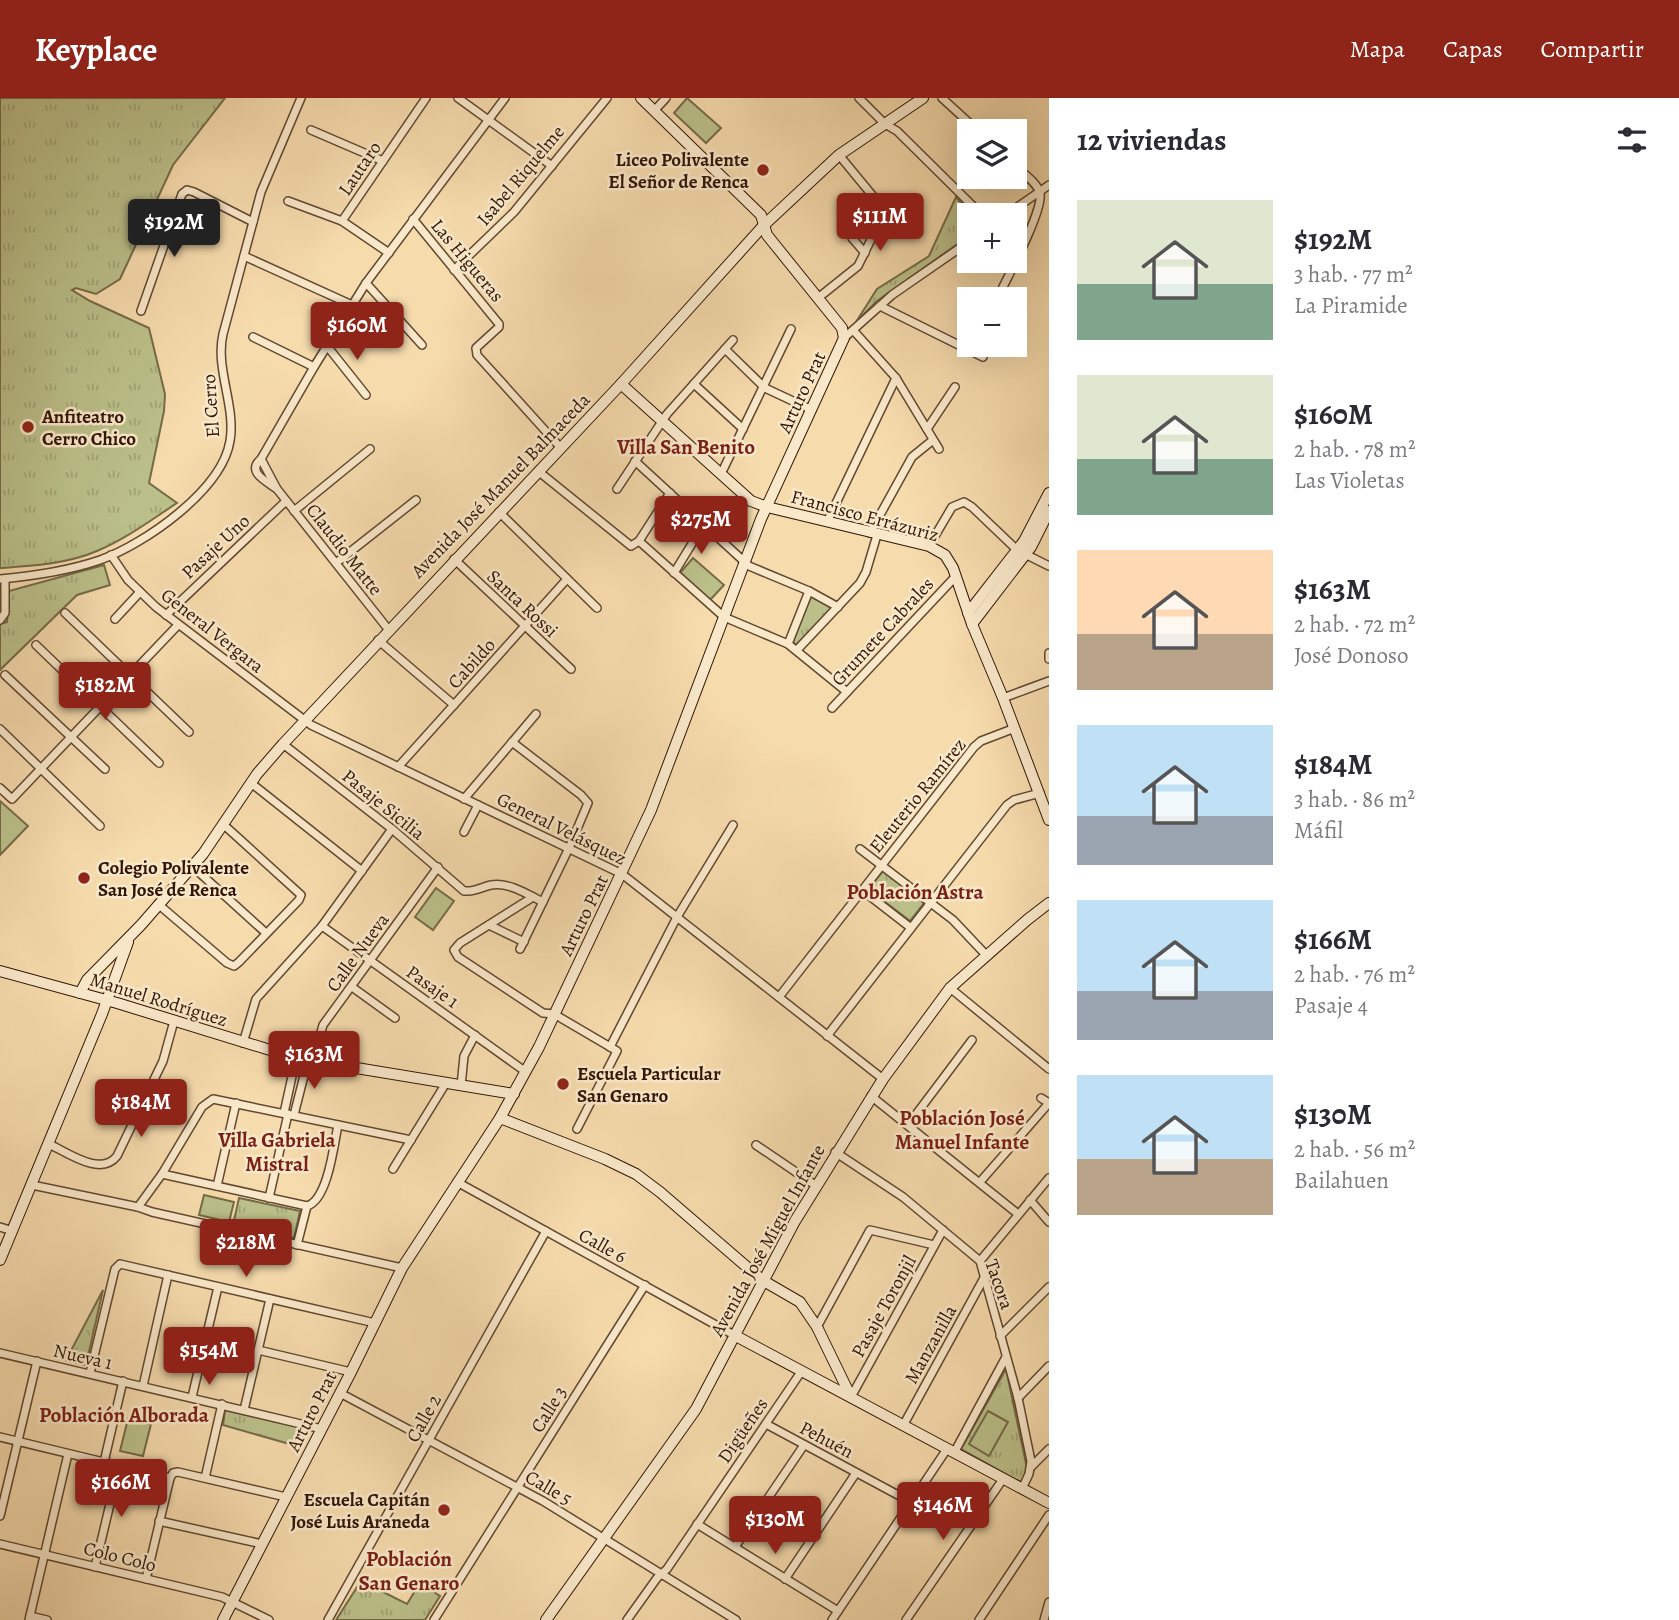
<!DOCTYPE html>
<html lang="es">
<meta charset="utf-8">
<style>
body{margin:0;font-family:Alegreya,serif;background:#f2f2f3;color:#2b2b33;height:100vh;display:flex;flex-direction:column;font-size:26px;white-space:nowrap}
*{box-sizing:border-box;margin:0}
p{font-size:23px;color:#7c7c81}
.icon{flex:none;width:38px;height:38px;fill:none;stroke:currentColor;stroke-width:2;stroke-linecap:round;stroke-linejoin:round}
.map{position:relative;flex:1;overflow:hidden}
.details{display:flex;flex-direction:column;background:#fff;width:630px}
.details>*{flex:none}
.controls{position:absolute;left:957px;top:21px;display:grid;gap:14px}
.controls a{display:grid;place-items:center;width:70px;height:70px;border-radius:0px;background:#fff;box-shadow:0 7px 28px #0002;font-size:35px}
.price{position:absolute;translate:-50% -60px;padding:0 16px;border-radius:7px;background:#8f2418;color:#fff;font-size:23px;line-height:46px;filter:drop-shadow(0 2px 4px #0008)}
.price::after{content:'';position:absolute;left:50%;top:42px;width:21px;height:16px;margin-left:-10px;background:inherit;clip-path:polygon(0 0,100% 0,50% 100%)}
.price.on{background:#222;color:#fff}
ul{padding:0;list-style:none}
li{display:flex;align-items:center;gap:21px;height:175px;padding:0 28px}
li span{display:grid;place-items:center;flex:none;width:196px;height:140px;border-radius:0px;color:#555}
li>.icon{margin-inline-start:auto}
span .icon{width:84px;height:84px;fill:#fffc;stroke-width:1}
li b{font-size:30px}
h2{display:flex;justify-content:space-between;align-items:center;height:84px;padding:0 28px;font-size:30px}
header{display:flex;align-items:center;gap:42px;box-sizing:border-box;height:98px;padding:0 35px;background:#8f2418;color:#fff}
header strong{font-size:33px}
nav{display:flex;gap:38px;margin-inline-start:auto;font-size:24px}
main{display:flex;flex:1;min-height:0}
.map>svg:first-child{display:block}
</style>
<header>
<strong>Keyplace</strong>
<nav><a>Mapa</a><a>Capas</a><a>Compartir</a></nav>
</header>
<main>
<div class="map">
<svg width="1049" height="1522" viewBox="0 0 1049 1522">
<defs>
<pattern id="grass-tufts" width="24" height="20" patternUnits="userSpaceOnUse" patternTransform="scale(1.75)"><rect width="24" height="20" fill="#bbc08a"/><path d="M3 7l-1-3M5 7V3M7 7l1-3M15 17l-1-3M17 17v-4M19 17l1-3" fill="none" stroke="#a1a476"/></pattern>
</defs>
<rect width="100%" height="100%" fill="#f6dbad"/>
<filter id="stains"><feTurbulence type="fractalNoise" baseFrequency=".00286" numOctaves="4"/><feColorMatrix values="0 0 0 0 .2 0 0 0 0 .09 0 0 0 0 .02 0 0 0 .5 -.17"/></filter>
<radialGradient id="worn" r=".72"><stop offset=".6" stop-color="#630" stop-opacity="0"/><stop offset="1" stop-color="#630" stop-opacity=".3"/></radialGradient>
<g fill="url(#grass-tufts)" stroke="#766b48" stroke-width="2">
<path d="M0 0H225L173 67 120 181 96 196 76 190 72 192 90 203 149 230 165 296 164 313 149 385 177 405C151 422 126 441 97 453 67 466 32 468 0 470Z"/>
<path d="M956 99 972 117H970L969 138 877 203 856 224 877 191 929 158Z"/>
<path d="M104 467 110 487 77 497 0 572V526L7 524 9 493Z"/>
<path d="M811 498 832 510 796 547 793 544Z"/>
<path d="M883 773 924 805 910 823 868 791Z"/>
<path d="M239 1100 300 1113 294 1140 233 1127Z"/>
<path d="M103 1192 86 1267 66 1262Z"/>
<path d="M1006 1271 1027 1370 1022 1385 961 1351Z"/>
<path d="M225 1312 307 1331 300 1349 223 1327Z"/>
<path d="M361 1483 407 1506 420 1485 440 1498 425 1522H336Z"/>
</g>
<g fill="#bbc08a" stroke="#766b48" stroke-width="2">
<path d="M687 0 721 30 706 45 674 15Z"/>
<path d="M693 460 724 487 710 502 680 475Z"/>
<path d="M0 703 28 728 0 757Z"/>
<path d="M436 790 454 803 433 832 415 819Z"/>
<path d="M204 1097 234 1104 229 1124 199 1117Z"/>
<path d="M988 1313 1008 1324 989 1358 969 1346Z"/>
<path d="M128 1321 151 1326 143 1358 120 1353Z"/>
</g>
<g fill="none" stroke-linecap="round" stroke-linejoin="round">
<g stroke="#624730" stroke-width="10">
<g id="street">
<path d="M458 0 552 68"/>
<path d="M859 0 885 26 897 33 982 117"/>
<path d="M942 0 978 33"/>
<path d="M654 13 666 0"/>
<path d="M311 32 383 63"/>
<path d="M288 103 342 123 389 155"/>
<path d="M1006 117 1049 87"/>
<path d="M413 121 499 226V229L476 250 477 257 560 349"/>
<path d="M342 123 426 0"/>
<path d="M865 155 852 140 851 133 881 108"/>
<path d="M244 158 352 207"/>
<path d="M454 172 514 114 607 0"/>
<path d="M366 185 422 247"/>
<path d="M818 200 858 168 884 115 881 108 839 57"/>
<path d="M997 201C1006 182 1043 114 1040 96 1038 85 1023 75 1015 68"/>
<path d="M880 208 983 259"/>
<path d="M141 213 182 96 187 92 194 94 253 124"/>
<path d="M853 232 896 280 939 351"/>
<path d="M253 239 314 269"/>
<path d="M844 240 892 197 970 143"/>
<path d="M327 248 366 297"/>
<path d="M725 251 765 290 812 312"/>
<path d="M694 286 743 331"/>
<path d="M927 331 955 289"/>
<path d="M261 361 277 391 388 531"/>
<path d="M635 363 749 468 809 493 838 509"/>
<path d="M538 373 631 448 639 443 670 395"/>
<path d="M721 376 791 231"/>
<path d="M277 391C266 383 246 374 261 361L314 269 366 185 505 0"/>
<path d="M617 391 667 316 733 242"/>
<path d="M294 413 370 351"/>
<path d="M499 414 597 510"/>
<path d="M827 424 896 280"/>
<path d="M870 435 912 359 933 342"/>
<path d="M639 443 724 519 788 546 847 594"/>
<path d="M929 448 952 409 964 404 972 409 1017 452 1049 468"/>
<path d="M111 457 128 482 156 509 311 627 622 776 883 981"/>
<path d="M454 461 571 571"/>
<path d="M336 465 416 402"/>
<path d="M674 475 704 426"/>
<path d="M0 481C33 478 68 473 100 462 145 446 222 392 230 343 236 308 215 271 223 236L261 94 301 0"/>
<path d="M65 515 189 634"/>
<path d="M166 517 286 403"/>
<path d="M115 521 140 494"/>
<path d="M0 522 5 515V481"/>
<path d="M378 542 454 607"/>
<path d="M788 546 809 493"/>
<path d="M36 547 159 665"/>
<path d="M797 552 860 485 866 474 877 437"/>
<path d="M1049 555V561"/>
<path d="M5 577 105 671"/>
<path d="M1003 600 1049 583"/>
<path d="M832 610 956 478"/>
<path d="M0 631 100 728"/>
<path d="M512 644 581 697 588 705 569 750 520 851"/>
<path d="M283 646 392 731 464 793C475 794 481 789 491 787 509 784 527 796 543 804"/>
<path d="M398 669 567 481"/>
<path d="M251 685 362 773"/>
<path d="M0 690 12 701 178 527"/>
<path d="M464 701 536 616"/>
<path d="M464 734 478 707"/>
<path d="M860 751 953 822 987 858"/>
<path d="M192 768 266 835"/>
<path d="M862 792 911 830"/>
<path d="M533 799 460 845 454 852 458 859 543 915 554 916 617 953 577 1031"/>
<path d="M158 806 227 865 234 868 239 864 299 802 301 797 224 727"/>
<path d="M489 827 524 844"/>
<path d="M322 828 526 974"/>
<path d="M352 889 395 920"/>
<path d="M950 890 1049 971"/>
<path d="M779 899 974 649 981 643 1015 630"/>
<path d="M827 938 1007 707 1014 702 1040 695"/>
<path d="M243 945 256 901 322 828 392 731"/>
<path d="M610 949 677 819 733 727"/>
<path d="M313 963 323 927 438 769"/>
<path d="M461 988 464 958 475 937"/>
<path d="M871 998 1018 1116"/>
<path d="M284 1015 296 960"/>
<path d="M294 1017 308 962"/>
<path d="M908 1027 972 942"/>
<path d="M49 1046C68 1055 101 1079 117 1058L163 963 174 923"/>
<path d="M756 1047 815 1087"/>
<path d="M835 1054 903 1099 980 1163 1018 1300 1031 1363 1029 1376 1022 1391"/>
<path d="M393 1071 446 985"/>
<path d="M162 1076 307 1108"/>
<path d="M457 1084 734 1237"/>
<path d="M980 1084 1049 1005 1041 1000"/>
<path d="M32 1087 138 1109 152 1114 402 1170"/>
<path d="M217 1088 236 1005"/>
<path d="M269 1100 288 1016"/>
<path d="M1030 1102 1049 1124"/>
<path d="M138 1109 162 1076 202 1009 213 1001 411 1042"/>
<path d="M0 1129 13 1133"/>
<path d="M297 1147 307 1108C328 1102 334 1046 338 1027"/>
<path d="M980 1163 1049 1080"/>
<path d="M817 1229 870 1132 934 1147"/>
<path d="M1000 1238 1049 1189"/>
<path d="M258 1252 351 1274"/>
<path d="M0 1255 322 1331"/>
<path d="M90 1275 115 1171 120 1166 375 1225"/>
<path d="M143 1288 168 1177"/>
<path d="M340 1295 543 1403 736 1522"/>
<path d="M192 1299 218 1189"/>
<path d="M851 1299 943 1132"/>
<path d="M1018 1300 1049 1268"/>
<path d="M244 1312 270 1201"/>
<path d="M766 1326 911 1404"/>
<path d="M904 1326 984 1180"/>
<path d="M0 1339 170 1380 173 1375 178 1374 286 1399"/>
<path d="M954 1355 1006 1259"/>
<path d="M104 1364 123 1283"/>
<path d="M1031 1369 1049 1351"/>
<path d="M205 1380 222 1306"/>
<path d="M0 1418 37 1263"/>
<path d="M159 1423 262 1446"/>
<path d="M697 1426 838 1513"/>
<path d="M0 1446 222 1499 269 1522"/>
<path d="M735 1449 804 1347"/>
<path d="M95 1469 119 1368"/>
<path d="M146 1481 170 1380"/>
<path d="M785 1481 856 1375"/>
<path d="M30 1518 47 1522"/>
<path d="M29 1522 68 1356"/>
<path d="M328 1522 546 1133"/>
<path d="M434 1522 645 1187"/>
<path d="M627 1522 657 1480 667 1471 801 1274"/>
<path d="M832 1522 947 1351"/>
<path d="M906 1522 1003 1381"/>
<path d="M979 1522 1049 1417"/>
<path d="M1044 1522 1049 1504"/>
</g>
</g>
<g stroke="#311606" stroke-width="12">
<g id="secondary">
<path d="M621 286 751 403 767 409 929 448 945 457 953 470 972 526 1003 600 1049 722"/>
<path d="M968 515 1024 443 1049 395"/>
<path d="M972 526 1031 449 1049 413"/>
<path d="M0 873 117 905 296 960 514 996"/>
<path d="M80 895 87 882 141 827 203 756 257 676 283 646 621 286 764 127 839 57 923 0"/>
<path d="M500 1020 605 1061 636 1076 660 1094 762 1182 800 1204 817 1229 851 1299"/>
<path d="M0 1162 102 916 128 844"/>
<path d="M734 1237 1049 1405"/>
<path d="M223 1522 351 1274 402 1170 500 1020 539 949 651 712 761 421 844 240 842 230 767 137 761 117 641 0"/>
<path d="M546 1522 696 1311 795 1123 883 981 950 890 1027 822 1049 805"/>
</g>
</g>
<use href="#street" stroke="#f9e8ca" stroke-width="7"/>
<use href="#secondary" stroke="#f9e8ca" stroke-width="10"/>
</g>
<g fill="#8f2418" stroke="#f9e8ca" stroke-width="2.5">
<circle cx="763" cy="72" r="7"/>
<circle cx="28" cy="329" r="7"/>
<circle cx="84" cy="780" r="7"/>
<circle cx="563" cy="986" r="7"/>
<circle cx="444" cy="1412" r="7"/>
</g>
<g text-anchor="middle" stroke-width="5" stroke-linejoin="round" paint-order="stroke">
<g font-size="19" font-weight="bold" fill="#311606" stroke="#f9e8ca" text-anchor="start">
<text x="749" y="68" text-anchor="end">Liceo Polivalente<tspan x="749" dy="22">El Señor de Renca</tspan></text>
<text x="42" y="325">Anfiteatro<tspan x="42" dy="22">Cerro Chico</tspan></text>
<text x="98" y="776">Colegio Polivalente<tspan x="98" dy="22">San José de Renca</tspan></text>
<text x="577" y="982">Escuela Particular<tspan x="577" dy="22">San Genaro</tspan></text>
<text x="430" y="1408" text-anchor="end">Escuela Capitán<tspan x="430" dy="22">José Luis Araneda</tspan></text>
</g>
<g font-size="19" fill="#311606" stroke="#f9e8ca">
<text transform="translate(359 70) rotate(-56)" y="7">Lautaro</text>
<text transform="translate(520 77) rotate(-50)" y="7">Isabel Riquelme</text>
<text transform="translate(468 162) rotate(50)" y="7">Las Higueras</text>
<text transform="translate(801 294) rotate(-65)" y="7">Arturo Prat</text>
<text transform="translate(210 308) rotate(-94)" y="7">El Cerro</text>
<text transform="translate(500 387) rotate(-46)" y="7">Avenida José Manuel Balmaceda</text>
<text transform="translate(865 417) rotate(15)" y="7">Francisco Errázuriz</text>
<text transform="translate(215 448) rotate(-43)" y="7">Pasaje Uno</text>
<text transform="translate(345 451) rotate(52)" y="7">Claudio Matte</text>
<text transform="translate(523 505) rotate(43)" y="7">Santa Rossi</text>
<text transform="translate(213 532) rotate(38)" y="7">General Vergara</text>
<text transform="translate(882 533) rotate(-47)" y="7">Grumete Cabrales</text>
<text transform="translate(471 565) rotate(-48)" y="7">Cabildo</text>
<text transform="translate(917 697) rotate(-51)" y="7">Eleuterio Ramírez</text>
<text transform="translate(384 706) rotate(39)" y="7">Pasaje Sicilia</text>
<text transform="translate(562 730) rotate(26)" y="7">General Velásquez</text>
<text transform="translate(583 817) rotate(-64)" y="7">Arturo Prat</text>
<text transform="translate(357 854) rotate(-54)" y="7">Calle Nueva</text>
<text transform="translate(433 888) rotate(35)" y="7">Pasaje 1</text>
<text transform="translate(159 901) rotate(17)" y="7">Manuel Rodríguez</text>
<text transform="translate(767 1142) rotate(-61)" y="7">Avenida José Miguel Infante</text>
<text transform="translate(603 1147) rotate(29)" y="7">Calle 6</text>
<text transform="translate(1000 1186) rotate(71)" y="7">Tacora</text>
<text transform="translate(883 1208) rotate(-61)" y="7">Pasaje Toronjil</text>
<text transform="translate(930 1246) rotate(-61)" y="7">Manzanilla</text>
<text transform="translate(83 1258) rotate(13)" y="7">Nueva 1</text>
<text transform="translate(548 1311) rotate(-58)" y="7">Calle 3</text>
<text transform="translate(311 1313) rotate(-63)" y="7">Arturo Prat</text>
<text transform="translate(423 1320) rotate(-61)" y="7">Calle 2</text>
<text transform="translate(742 1332) rotate(-56)" y="7">Digüeñes</text>
<text transform="translate(827 1341) rotate(28)" y="7">Pehuén</text>
<text transform="translate(549 1389) rotate(30)" y="7">Calle 5</text>
<text transform="translate(120 1458) rotate(14)" y="7">Colo Colo</text>
</g>
<g font-size="21" font-weight="bold" fill="#7a1f14" stroke="#f9e8ca">
<text x="686" y="356">Villa San Benito</text>
<text x="915" y="801">Población Astra</text>
<text x="962" y="1027">Población José<tspan x="962" dy="24">Manuel Infante</tspan></text>
<text x="277" y="1049">Villa Gabriela<tspan x="277" dy="24">Mistral</tspan></text>
<text x="124" y="1324">Población Alborada</text>
<text x="409" y="1468">Población<tspan x="409" dy="24">San Genaro</tspan></text>
</g>
</g>
<rect width="100%" height="100%" filter="url(#stains)"/>
<rect width="100%" height="100%" fill="url(#worn)"/>
</svg>
<div class="controls">
<a><svg class="icon" aria-label="layers" viewBox="0 0 24 24"><path d="M12 4l9 5-9 5-9-5zM3 14l9 5 9-5"/></svg></a>
<a>+</a>
<a>−</a>
</div>
<b class="price" style="left:880px;top:155px">$111M</b>
<b class="price on" style="left:174px;top:161px">$192M</b>
<b class="price" style="left:357px;top:264px">$160M</b>
<b class="price" style="left:701px;top:458px">$275M</b>
<b class="price" style="left:105px;top:624px">$182M</b>
<b class="price" style="left:314px;top:993px">$163M</b>
<b class="price" style="left:141px;top:1041px">$184M</b>
<b class="price" style="left:246px;top:1181px">$218M</b>
<b class="price" style="left:209px;top:1289px">$154M</b>
<b class="price" style="left:121px;top:1421px">$166M</b>
<b class="price" style="left:943px;top:1444px">$146M</b>
<b class="price" style="left:775px;top:1458px">$130M</b>
</div>
<section class="details">
<h2>12 viviendas<svg class="icon" aria-label="filters" viewBox="0 0 24 24"><path d="M4 7h16M4 17h16"/><circle cx="9" cy="7" r="2"/><circle cx="15" cy="17" r="2"/></svg></h2>
<ul>
<li><span style="background:linear-gradient(#dfe7d0 60%,#7fa58c 0)"><svg class="icon" aria-label="home" viewBox="0 0 24 24"><path d="M3 11l9-7 9 7M6 9v11h12V9"/></svg></span><div><b>$192M</b><p>3 hab. · 77 m²</p><p>La Piramide</p></div></li>
<li><span style="background:linear-gradient(#dfe7d0 60%,#7fa58c 0)"><svg class="icon" aria-label="home" viewBox="0 0 24 24"><path d="M3 11l9-7 9 7M6 9v11h12V9"/></svg></span><div><b>$160M</b><p>2 hab. · 78 m²</p><p>Las Violetas</p></div></li>
<li><span style="background:linear-gradient(#ffd9b3 60%,#b9a48a 0)"><svg class="icon" aria-label="home" viewBox="0 0 24 24"><path d="M3 11l9-7 9 7M6 9v11h12V9"/></svg></span><div><b>$163M</b><p>2 hab. · 72 m²</p><p>José Donoso</p></div></li>
<li><span style="background:linear-gradient(#bfe0f5 65%,#9aa5b1 0)"><svg class="icon" aria-label="home" viewBox="0 0 24 24"><path d="M3 11l9-7 9 7M6 9v11h12V9"/></svg></span><div><b>$184M</b><p>3 hab. · 86 m²</p><p>Máfil</p></div></li>
<li><span style="background:linear-gradient(#bfe0f5 65%,#9aa5b1 0)"><svg class="icon" aria-label="home" viewBox="0 0 24 24"><path d="M3 11l9-7 9 7M6 9v11h12V9"/></svg></span><div><b>$166M</b><p>2 hab. · 76 m²</p><p>Pasaje 4</p></div></li>
<li><span style="background:linear-gradient(#bfe0f5 60%,#b9a48a 0)"><svg class="icon" aria-label="home" viewBox="0 0 24 24"><path d="M3 11l9-7 9 7M6 9v11h12V9"/></svg></span><div><b>$130M</b><p>2 hab. · 56 m²</p><p>Bailahuen</p></div></li>
</ul>
</section>
</main>
